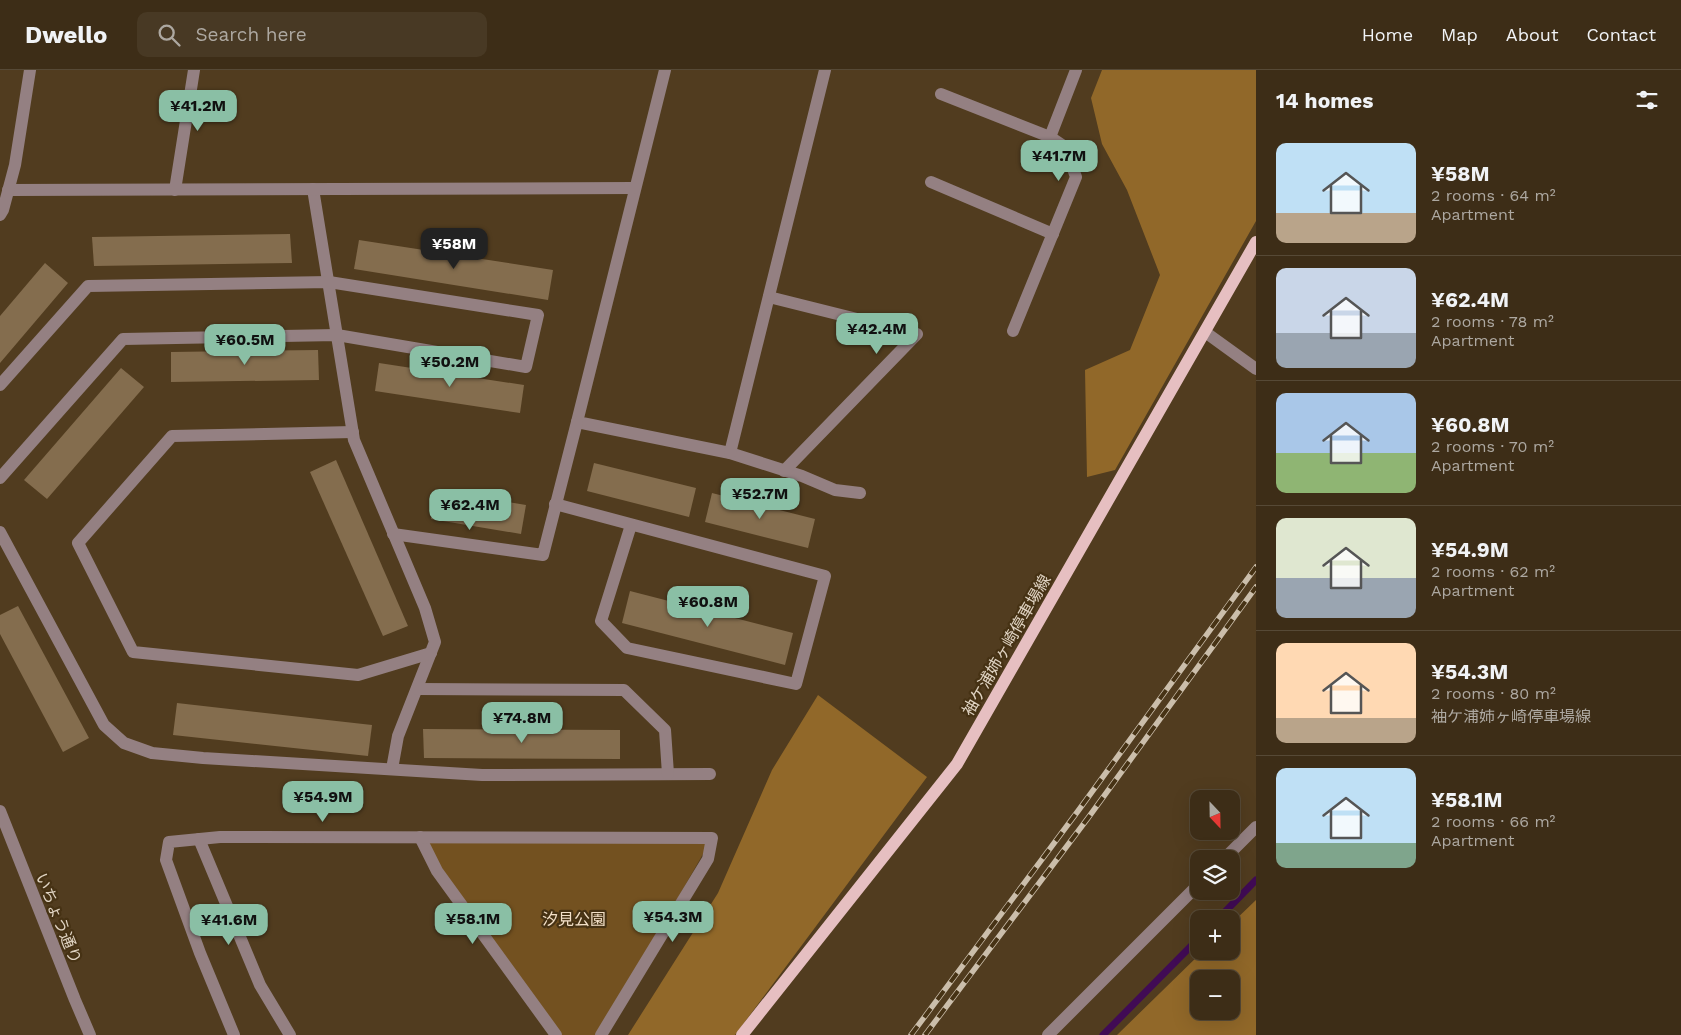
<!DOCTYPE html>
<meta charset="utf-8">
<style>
body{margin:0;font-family:"Work Sans","Noto Sans JP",sans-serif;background:#483924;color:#f1f3f6;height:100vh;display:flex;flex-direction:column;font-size:19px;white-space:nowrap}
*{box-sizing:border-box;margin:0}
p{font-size:16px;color:#ada8a1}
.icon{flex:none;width:28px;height:28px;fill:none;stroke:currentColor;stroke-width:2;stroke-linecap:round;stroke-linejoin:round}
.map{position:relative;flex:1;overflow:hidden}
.panel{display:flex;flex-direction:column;background:#3d2d17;width:425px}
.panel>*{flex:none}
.needle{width:32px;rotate:158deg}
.fabs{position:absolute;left:1190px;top:720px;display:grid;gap:10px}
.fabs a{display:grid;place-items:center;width:50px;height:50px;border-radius:10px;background:#3d2d17;box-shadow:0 5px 20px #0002,0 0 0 1px #564936;font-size:25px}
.price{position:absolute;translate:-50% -42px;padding:0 11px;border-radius:10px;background:#8abfa5;color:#111;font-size:16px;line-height:32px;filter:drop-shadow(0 1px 2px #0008)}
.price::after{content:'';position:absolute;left:50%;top:30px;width:15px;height:11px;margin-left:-8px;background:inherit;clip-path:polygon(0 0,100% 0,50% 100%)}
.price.active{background:#222;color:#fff}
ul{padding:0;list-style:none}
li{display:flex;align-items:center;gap:15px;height:125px;padding:0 20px}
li+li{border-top:1px solid #564936}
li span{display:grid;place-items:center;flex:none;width:140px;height:100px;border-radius:10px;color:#555}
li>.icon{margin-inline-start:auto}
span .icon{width:60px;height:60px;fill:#fffc;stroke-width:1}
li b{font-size:21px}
h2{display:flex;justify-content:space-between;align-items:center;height:60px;padding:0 20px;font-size:21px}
header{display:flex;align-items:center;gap:30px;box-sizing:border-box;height:70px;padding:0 25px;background:#3d2d17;border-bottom:1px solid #564936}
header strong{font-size:24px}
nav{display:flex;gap:28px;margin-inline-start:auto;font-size:18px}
.search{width:350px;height:45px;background:#483924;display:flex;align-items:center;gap:12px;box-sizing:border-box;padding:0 18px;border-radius:10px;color:#ada8a1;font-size:19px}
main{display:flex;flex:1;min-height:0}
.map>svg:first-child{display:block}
</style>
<header>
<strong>Dwello</strong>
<div class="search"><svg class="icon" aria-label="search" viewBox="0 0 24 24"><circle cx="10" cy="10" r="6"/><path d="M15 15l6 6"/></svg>Search here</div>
<nav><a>Home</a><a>Map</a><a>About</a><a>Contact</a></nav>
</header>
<main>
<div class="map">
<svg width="1256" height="965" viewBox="0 0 1256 965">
<rect width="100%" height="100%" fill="#513c1f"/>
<path fill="#735120" d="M420 767 712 768 600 965H558Z"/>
<g fill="#916829" fill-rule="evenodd">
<path d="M1102 0H1256V151L1115 400 1087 407 1085 300 1130 280 1160 205 1127 120 1102 74 1091 28Z"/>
<path d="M818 625 927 707 735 965H628L718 823 772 700Z"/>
<path d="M1256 830V965H1117L1203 881H1231V854ZM1199 909H1231V941H1199Z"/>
</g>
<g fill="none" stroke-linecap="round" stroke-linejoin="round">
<g stroke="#410b55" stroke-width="7">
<path d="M1218 849 1256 810"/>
<path d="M1103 965 1199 868"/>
</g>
</g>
<g fill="#846d4e">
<path d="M290 164 292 193 94 196 92 167Z"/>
<path d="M359 170 553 200 548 230 354 199Z"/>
<path d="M45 193 68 213 0 293V246Z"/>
<path d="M318 280 319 310 171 312V282Z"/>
<path d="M379 293 524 315 520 343 375 321Z"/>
<path d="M121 298 144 317 47 429 24 410Z"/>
<path d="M336 390 408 556 383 566 310 402Z"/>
<path d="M594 393 696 418 689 447 587 421Z"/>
<path d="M436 420 526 435 521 464 431 449Z"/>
<path d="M712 423 815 449 808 478 705 452Z"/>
<path d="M630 521 793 563 785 595 622 553Z"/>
<path d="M18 536 89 668 63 682 0 564V545Z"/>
<path d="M177 633 372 655 368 686 173 665Z"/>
<path d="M423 659 620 660V689L424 688Z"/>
</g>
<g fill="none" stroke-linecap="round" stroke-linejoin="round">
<g stroke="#948082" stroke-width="12">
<path d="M665 0 577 352 730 383 802 406 835 420 860 423"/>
<path d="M941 24 1050 67 1065 77 1076 107 1013 261"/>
<path d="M1050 67 1076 0"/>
<path d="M931 112 1053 164"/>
<path d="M313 119 354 370 425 538 435 572 398 666 392 699"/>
<path d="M8 120 634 118"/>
<path d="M175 120 194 0"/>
<path d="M0 145 3 140 15 95 30 0"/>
<path d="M769 227 917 264 784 401"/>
<path d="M1205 262 1256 299"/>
<path d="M0 315 88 216 329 212 538 245 526 297 337 265 123 269 0 408"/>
<path d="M353 362 172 366 78 473 133 582 358 605 431 583"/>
<path d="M730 383 825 0"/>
<path d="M555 434 825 506 796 614 627 578 601 551 631 455"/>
<path d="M0 462 104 655 124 673 152 683 203 688 482 705 710 704"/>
<path d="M393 464 543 485 577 352"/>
<path d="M417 619 624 620 665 660 668 704"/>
<path d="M0 741 75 930 90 965"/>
<path d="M420 767 437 801 556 965"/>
<path d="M199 769 260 915 290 965"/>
<path d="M1224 789 1256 757"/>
<path d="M234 965 200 883 166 790 169 772 220 767 712 768 708 789 601 965"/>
<path d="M1048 965 1199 814"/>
</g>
<path stroke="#e6bfc1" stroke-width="12" d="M742 965 957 694 1256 172"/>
<g stroke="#cbbeab" stroke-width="5.5">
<g id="rail">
<path d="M911 965 1078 741 1256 497"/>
<path d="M925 965 1088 748 1256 517"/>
</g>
</g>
<use href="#rail" stroke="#463214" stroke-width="4" stroke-dasharray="11" stroke-linecap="butt"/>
</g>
<g text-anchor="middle" stroke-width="4.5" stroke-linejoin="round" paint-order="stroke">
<g font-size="16" fill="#e0d4c3" stroke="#463214">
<text transform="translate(1006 575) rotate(-60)" y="6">袖ケ浦姉ヶ崎停車場線</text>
<text transform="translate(59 848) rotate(68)" y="6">いちょう通り</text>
</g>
<g font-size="16" fill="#f3e0c8" stroke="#463214">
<text x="574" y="855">汐見公園</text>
</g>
</g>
</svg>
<div class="fabs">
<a><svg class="needle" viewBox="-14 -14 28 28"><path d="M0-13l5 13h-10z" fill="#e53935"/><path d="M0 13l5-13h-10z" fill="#ada8a1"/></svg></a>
<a><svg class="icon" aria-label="layers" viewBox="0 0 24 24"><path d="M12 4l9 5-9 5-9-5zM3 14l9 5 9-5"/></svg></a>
<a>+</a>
<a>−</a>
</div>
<b class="price" style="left:198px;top:62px">¥41.2M</b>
<b class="price" style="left:1059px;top:112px">¥41.7M</b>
<b class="price active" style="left:454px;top:200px">¥58M</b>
<b class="price" style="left:877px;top:285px">¥42.4M</b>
<b class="price" style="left:245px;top:296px">¥60.5M</b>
<b class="price" style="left:450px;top:318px">¥50.2M</b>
<b class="price" style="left:760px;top:450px">¥52.7M</b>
<b class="price" style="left:470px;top:461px">¥62.4M</b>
<b class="price" style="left:708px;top:558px">¥60.8M</b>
<b class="price" style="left:522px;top:674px">¥74.8M</b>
<b class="price" style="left:323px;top:753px">¥54.9M</b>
<b class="price" style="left:673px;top:873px">¥54.3M</b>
<b class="price" style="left:473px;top:875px">¥58.1M</b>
<b class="price" style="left:229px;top:876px">¥41.6M</b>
</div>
<section class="panel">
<h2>14 homes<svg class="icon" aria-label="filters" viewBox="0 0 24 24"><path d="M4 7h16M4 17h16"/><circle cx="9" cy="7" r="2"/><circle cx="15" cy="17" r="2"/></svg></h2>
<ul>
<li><span style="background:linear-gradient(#bfe0f5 70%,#b9a48a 0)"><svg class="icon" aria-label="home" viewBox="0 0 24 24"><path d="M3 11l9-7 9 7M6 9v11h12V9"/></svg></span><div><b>¥58M</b><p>2 rooms · 64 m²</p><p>Apartment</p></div></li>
<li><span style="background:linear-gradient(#c9d6e8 65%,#9aa5b1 0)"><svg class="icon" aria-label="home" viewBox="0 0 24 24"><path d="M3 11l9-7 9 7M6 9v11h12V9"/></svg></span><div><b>¥62.4M</b><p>2 rooms · 78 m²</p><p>Apartment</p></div></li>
<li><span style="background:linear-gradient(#a9c7e8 60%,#8fb573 0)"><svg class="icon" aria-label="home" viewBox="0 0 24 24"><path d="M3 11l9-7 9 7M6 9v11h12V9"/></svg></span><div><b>¥60.8M</b><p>2 rooms · 70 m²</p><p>Apartment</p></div></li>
<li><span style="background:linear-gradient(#dfe7d0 60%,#9aa5b1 0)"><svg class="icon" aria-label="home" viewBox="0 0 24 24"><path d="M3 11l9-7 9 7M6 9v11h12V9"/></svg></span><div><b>¥54.9M</b><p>2 rooms · 62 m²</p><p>Apartment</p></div></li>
<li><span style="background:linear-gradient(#ffd9b3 75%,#b9a48a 0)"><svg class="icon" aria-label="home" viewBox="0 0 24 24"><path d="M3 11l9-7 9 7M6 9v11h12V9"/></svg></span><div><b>¥54.3M</b><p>2 rooms · 80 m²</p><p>袖ケ浦姉ヶ崎停車場線</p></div></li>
<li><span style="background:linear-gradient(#bfe0f5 75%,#7fa58c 0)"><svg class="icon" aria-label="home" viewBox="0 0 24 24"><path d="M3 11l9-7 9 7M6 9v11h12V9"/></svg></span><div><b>¥58.1M</b><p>2 rooms · 66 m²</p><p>Apartment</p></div></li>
</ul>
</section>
</main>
